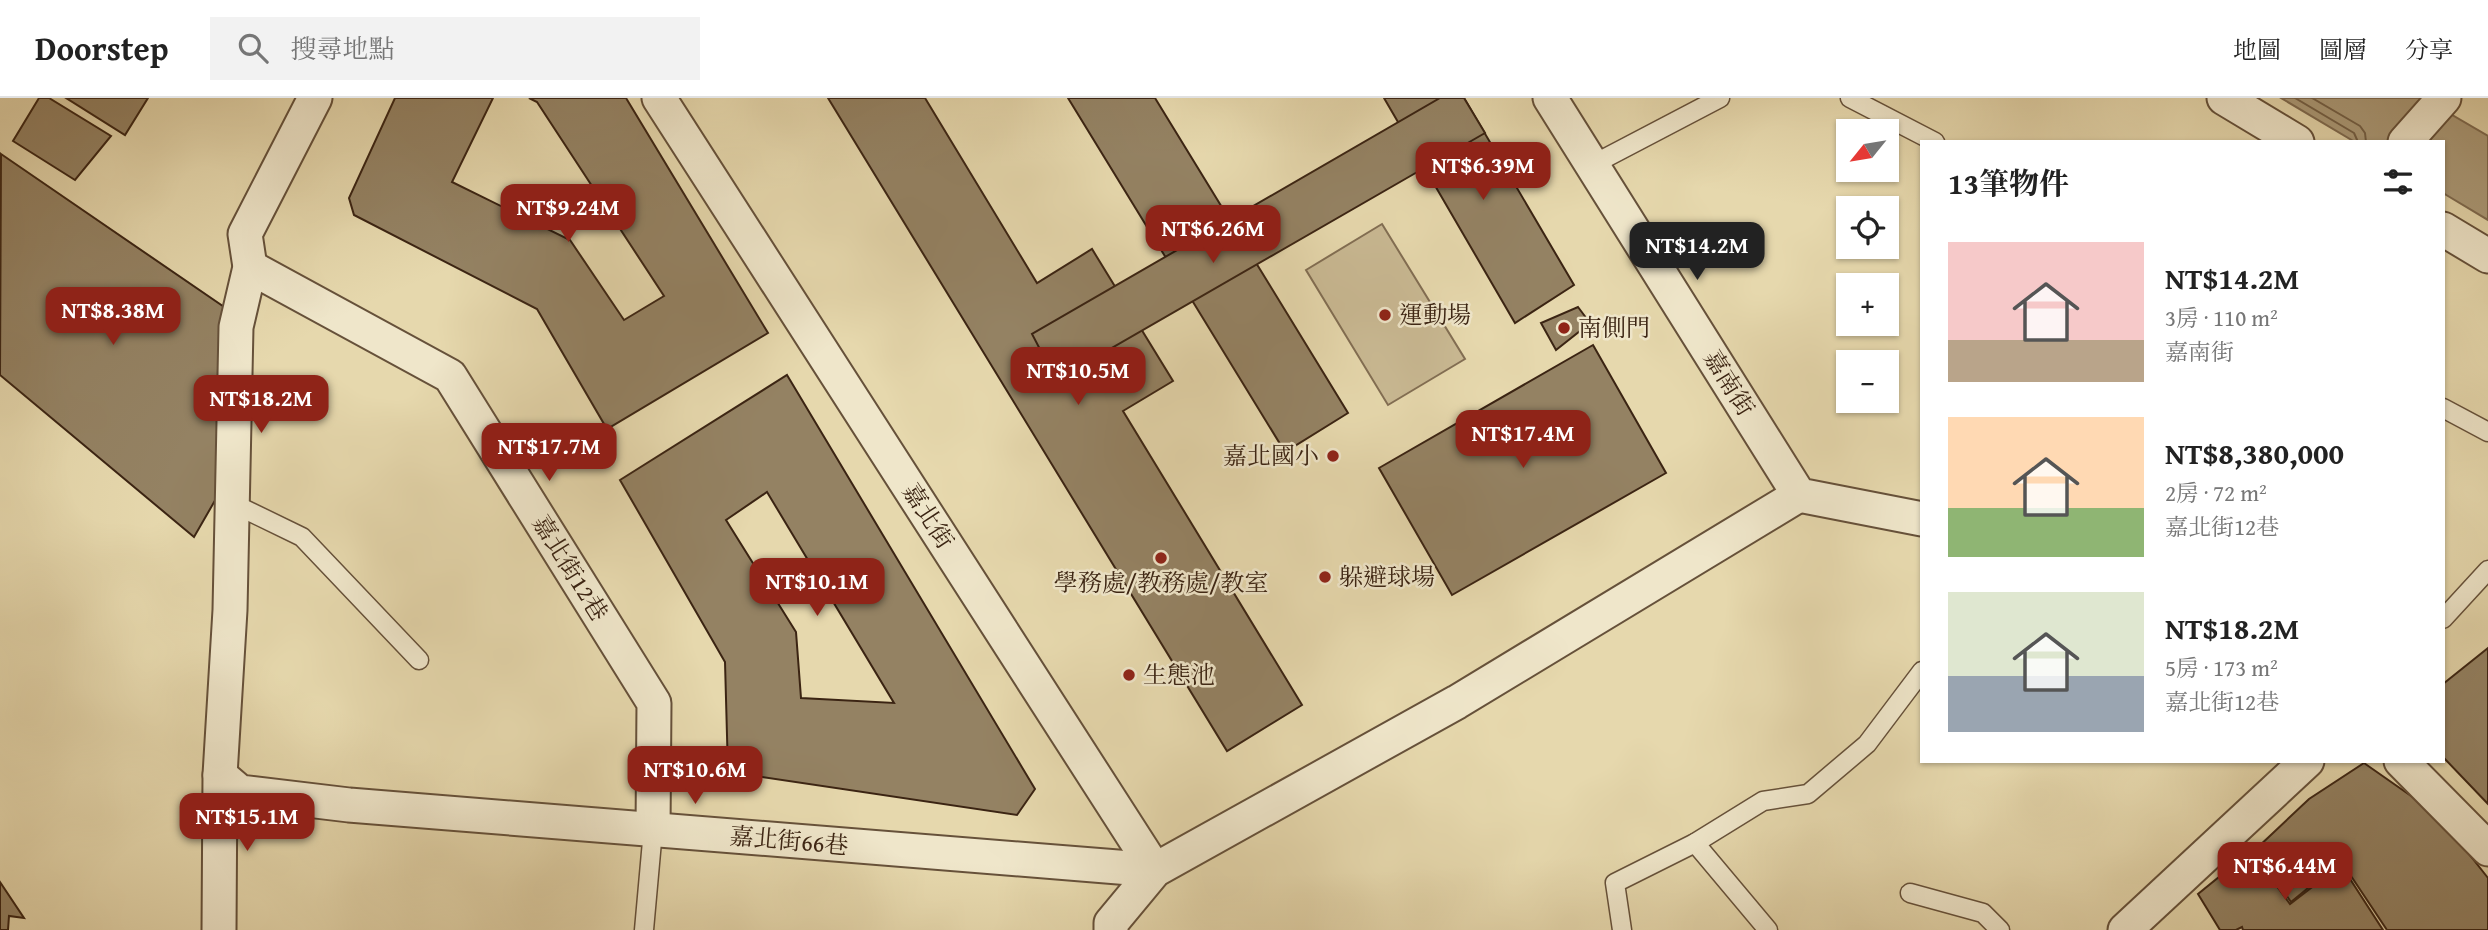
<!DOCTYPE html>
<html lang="zh-TW">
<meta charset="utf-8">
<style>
body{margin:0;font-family:"Gentium Book Plus","Noto Serif TC",serif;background:#f2f2f2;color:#222;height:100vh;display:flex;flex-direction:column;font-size:26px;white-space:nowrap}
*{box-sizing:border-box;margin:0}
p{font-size:23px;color:#767676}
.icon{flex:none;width:38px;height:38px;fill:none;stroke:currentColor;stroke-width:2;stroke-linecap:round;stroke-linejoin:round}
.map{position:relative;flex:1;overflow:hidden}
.sheet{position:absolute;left:1920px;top:42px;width:525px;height:623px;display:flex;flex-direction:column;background:#fff;border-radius:0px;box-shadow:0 2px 5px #0004}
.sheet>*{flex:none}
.needle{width:46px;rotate:240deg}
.controls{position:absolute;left:1836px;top:21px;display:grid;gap:14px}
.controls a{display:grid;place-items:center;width:63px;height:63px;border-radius:0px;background:#fff;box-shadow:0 2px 5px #0004;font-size:35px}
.price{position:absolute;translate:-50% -60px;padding:0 16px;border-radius:14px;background:#8f2418;color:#fff;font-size:23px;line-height:46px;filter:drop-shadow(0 2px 4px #0008)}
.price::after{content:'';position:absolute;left:50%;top:42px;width:21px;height:16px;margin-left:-10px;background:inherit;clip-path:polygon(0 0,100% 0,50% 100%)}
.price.current{background:#222;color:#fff}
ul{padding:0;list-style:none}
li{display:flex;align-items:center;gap:21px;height:175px;padding:0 28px}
li span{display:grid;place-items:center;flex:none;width:196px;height:140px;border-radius:0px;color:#555}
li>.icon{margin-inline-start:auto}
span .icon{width:84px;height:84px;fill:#fffc;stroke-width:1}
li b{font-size:30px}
h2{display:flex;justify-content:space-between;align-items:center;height:84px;padding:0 28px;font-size:30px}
header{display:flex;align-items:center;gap:42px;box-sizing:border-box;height:98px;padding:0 35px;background:#fff;border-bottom:2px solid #e0e0e0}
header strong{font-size:33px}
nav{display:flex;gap:38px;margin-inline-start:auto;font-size:24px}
.search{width:490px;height:63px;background:#f2f2f2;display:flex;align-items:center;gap:18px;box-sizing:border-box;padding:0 24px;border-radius:0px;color:#767676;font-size:26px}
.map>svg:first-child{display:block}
</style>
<header>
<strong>Doorstep</strong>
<div class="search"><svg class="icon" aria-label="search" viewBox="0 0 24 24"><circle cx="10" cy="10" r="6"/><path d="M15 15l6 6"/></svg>搜尋地點</div>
<nav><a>地圖</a><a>圖層</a><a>分享</a></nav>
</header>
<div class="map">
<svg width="2488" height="832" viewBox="0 0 2488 832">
<rect width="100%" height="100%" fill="#e6d8ad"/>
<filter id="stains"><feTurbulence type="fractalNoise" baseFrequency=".00286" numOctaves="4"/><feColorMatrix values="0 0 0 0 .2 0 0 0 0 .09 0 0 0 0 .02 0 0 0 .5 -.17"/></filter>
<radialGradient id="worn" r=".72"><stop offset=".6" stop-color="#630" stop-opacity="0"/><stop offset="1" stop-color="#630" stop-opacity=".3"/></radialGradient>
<path fill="#c9b993" stroke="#826e53" stroke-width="2" d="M1382 126 1465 261 1388 307 1306 172Z"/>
<path fill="#ac9b79" stroke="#7f6b50" stroke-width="2" d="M2281 0H2423L2488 38V122L2443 95V44H2355Z"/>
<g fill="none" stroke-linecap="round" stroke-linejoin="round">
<g stroke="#746046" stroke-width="2">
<path d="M2295 0 2354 35 2358 44"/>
<path d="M2312 0 2360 28 2365 35 2366 44"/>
</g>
</g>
<g fill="#948263" stroke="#3b2413" stroke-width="2" fill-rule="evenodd">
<path d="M39 0H49L111 38 75 82 13 43Z"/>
<path d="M66 0H148L125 37Z"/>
<path d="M395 0H493L452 84 570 142 624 222 664 198 537 4 529 0H626L768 235 607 331 537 211 354 117 349 100Z"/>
<path d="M828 0H925L1037 185 1092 151 1173 283 1123 313 1302 607 1227 653Z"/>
<path d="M1068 0H1155L1348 315 1285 354Z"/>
<path d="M1384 0H1464L1574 187 1515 225Z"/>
<path d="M1440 0H1464L1485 35 1056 282 1032 236Z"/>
<path d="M1 56 230 213 217 399 194 439 0 277Z"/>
<path d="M1578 209 1590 225 1556 252 1541 225Z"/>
<path d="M1593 247 1666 375 1452 497 1379 370Z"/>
<path d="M787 277 1035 691 1017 717 728 674 725 564 620 382ZM767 394 894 605 801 600 796 534 726 422Z"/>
<path d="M2488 550V706L2443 659V586Z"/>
<path d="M2364 665 2414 700 2465 751 2488 780V832H2387L2341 763 2291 804 2255 752 2309 701Z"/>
<path d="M2251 753 2290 806 2341 767 2383 832H2243L2242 829 2236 832H2220L2198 796Z"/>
<path d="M0 784 24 820 9 818 8 832H0Z"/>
</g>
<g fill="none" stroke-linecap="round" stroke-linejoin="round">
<g stroke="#66513a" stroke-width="21">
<g id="lane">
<path d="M1850 0 1935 44"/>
<path d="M1592 67 1720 0"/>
<path d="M2443 310 2488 334"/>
<path d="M232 405 302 439 419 562"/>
<path d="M2443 521 2488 472"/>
<path d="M1695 745 1768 832"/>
<path d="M1910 795 1983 815 2000 832"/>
<path d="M644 832 653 732"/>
<path d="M1622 832 1615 785 1695 745 1763 703 1808 696 1867 646 1922 573"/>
</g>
</g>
<g stroke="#66513a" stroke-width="37">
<g id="street">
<path d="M659 0 1155 772"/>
<path d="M1550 0 1799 397 1922 421"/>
<path d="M2224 0 2297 44"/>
<path d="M2405 44 2444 0"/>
<path d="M2443 131 2488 158"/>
<path d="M250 169 450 278 654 605 653 732"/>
<path d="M2401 663 2488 751"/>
<path d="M220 677 240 694 349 707 1155 772"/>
<path d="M219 832 220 677 230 512 236 229 250 169 245 136 315 0"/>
<path d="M1111 832V825L1155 772 1457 604 1799 397"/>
<path d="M2125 832 2307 663"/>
</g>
</g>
<use href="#lane" stroke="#efe6ca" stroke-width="18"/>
<use href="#street" stroke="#efe6ca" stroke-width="33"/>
</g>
<g fill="#8f2418" stroke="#efe6ca" stroke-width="2.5">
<circle cx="1385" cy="217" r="7"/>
<circle cx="1564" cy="230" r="7"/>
<circle cx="1333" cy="358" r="7"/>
<circle cx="1161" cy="460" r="7"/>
<circle cx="1325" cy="479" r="7"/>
<circle cx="1129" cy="577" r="7"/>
</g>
<g text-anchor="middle" stroke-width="5" stroke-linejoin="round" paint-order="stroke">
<g font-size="24" fill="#3b2413" stroke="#efe6ca" text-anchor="start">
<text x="1399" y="225">運動場</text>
<text x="1578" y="238">南側門</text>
<text x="1319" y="366" text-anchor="end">嘉北國小</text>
<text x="1339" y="487">躲避球場</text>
<text x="1161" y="493" text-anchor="middle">學務處/教務處/教室</text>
<text x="1143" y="585">生態池</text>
</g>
<g font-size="24" fill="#3b2413" stroke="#efe6ca">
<text transform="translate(1729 285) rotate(58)" y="8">嘉南街</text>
<text transform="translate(928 418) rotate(57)" y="8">嘉北街</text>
<text transform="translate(570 470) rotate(58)" y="8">嘉北街12巷</text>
<text transform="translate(789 743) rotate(5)" y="8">嘉北街66巷</text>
</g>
</g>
<rect width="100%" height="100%" filter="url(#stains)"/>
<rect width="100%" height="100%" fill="url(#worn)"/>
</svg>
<div class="controls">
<a><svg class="needle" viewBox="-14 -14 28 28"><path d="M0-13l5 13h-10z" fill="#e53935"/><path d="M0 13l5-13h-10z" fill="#767676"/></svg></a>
<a><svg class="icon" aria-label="locate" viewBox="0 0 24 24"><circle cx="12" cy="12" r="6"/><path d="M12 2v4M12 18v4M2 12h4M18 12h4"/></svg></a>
<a>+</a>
<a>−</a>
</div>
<b class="price" style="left:1483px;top:104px">NT$6.39M</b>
<b class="price" style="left:568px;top:146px">NT$9.24M</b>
<b class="price" style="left:1213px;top:167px">NT$6.26M</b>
<b class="price current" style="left:1697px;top:184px">NT$14.2M</b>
<b class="price" style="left:113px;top:249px">NT$8.38M</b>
<b class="price" style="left:1078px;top:309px">NT$10.5M</b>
<b class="price" style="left:261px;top:337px">NT$18.2M</b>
<b class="price" style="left:1523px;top:372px">NT$17.4M</b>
<b class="price" style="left:549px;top:385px">NT$17.7M</b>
<b class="price" style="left:817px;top:520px">NT$10.1M</b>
<b class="price" style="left:695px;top:708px">NT$10.6M</b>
<b class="price" style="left:247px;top:755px">NT$15.1M</b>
<b class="price" style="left:2285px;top:804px">NT$6.44M</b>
<section class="sheet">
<h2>13筆物件<svg class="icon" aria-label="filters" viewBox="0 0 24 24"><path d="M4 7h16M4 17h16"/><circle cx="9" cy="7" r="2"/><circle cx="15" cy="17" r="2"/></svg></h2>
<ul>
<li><span style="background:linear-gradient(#f6c9c9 70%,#b9a48a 0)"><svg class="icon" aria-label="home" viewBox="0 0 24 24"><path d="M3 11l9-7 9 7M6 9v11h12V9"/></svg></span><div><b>NT$14.2M</b><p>3房 · 110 m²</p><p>嘉南街</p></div></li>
<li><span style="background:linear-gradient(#ffd9b3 65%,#8fb573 0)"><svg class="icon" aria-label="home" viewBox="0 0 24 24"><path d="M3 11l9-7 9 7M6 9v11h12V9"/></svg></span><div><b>NT$8,380,000</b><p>2房 · 72 m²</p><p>嘉北街12巷</p></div></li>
<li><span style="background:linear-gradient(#dfe7d0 60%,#9aa5b1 0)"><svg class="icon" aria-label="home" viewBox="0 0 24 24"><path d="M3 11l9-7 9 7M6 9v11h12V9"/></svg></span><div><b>NT$18.2M</b><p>5房 · 173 m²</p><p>嘉北街12巷</p></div></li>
</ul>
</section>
</div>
